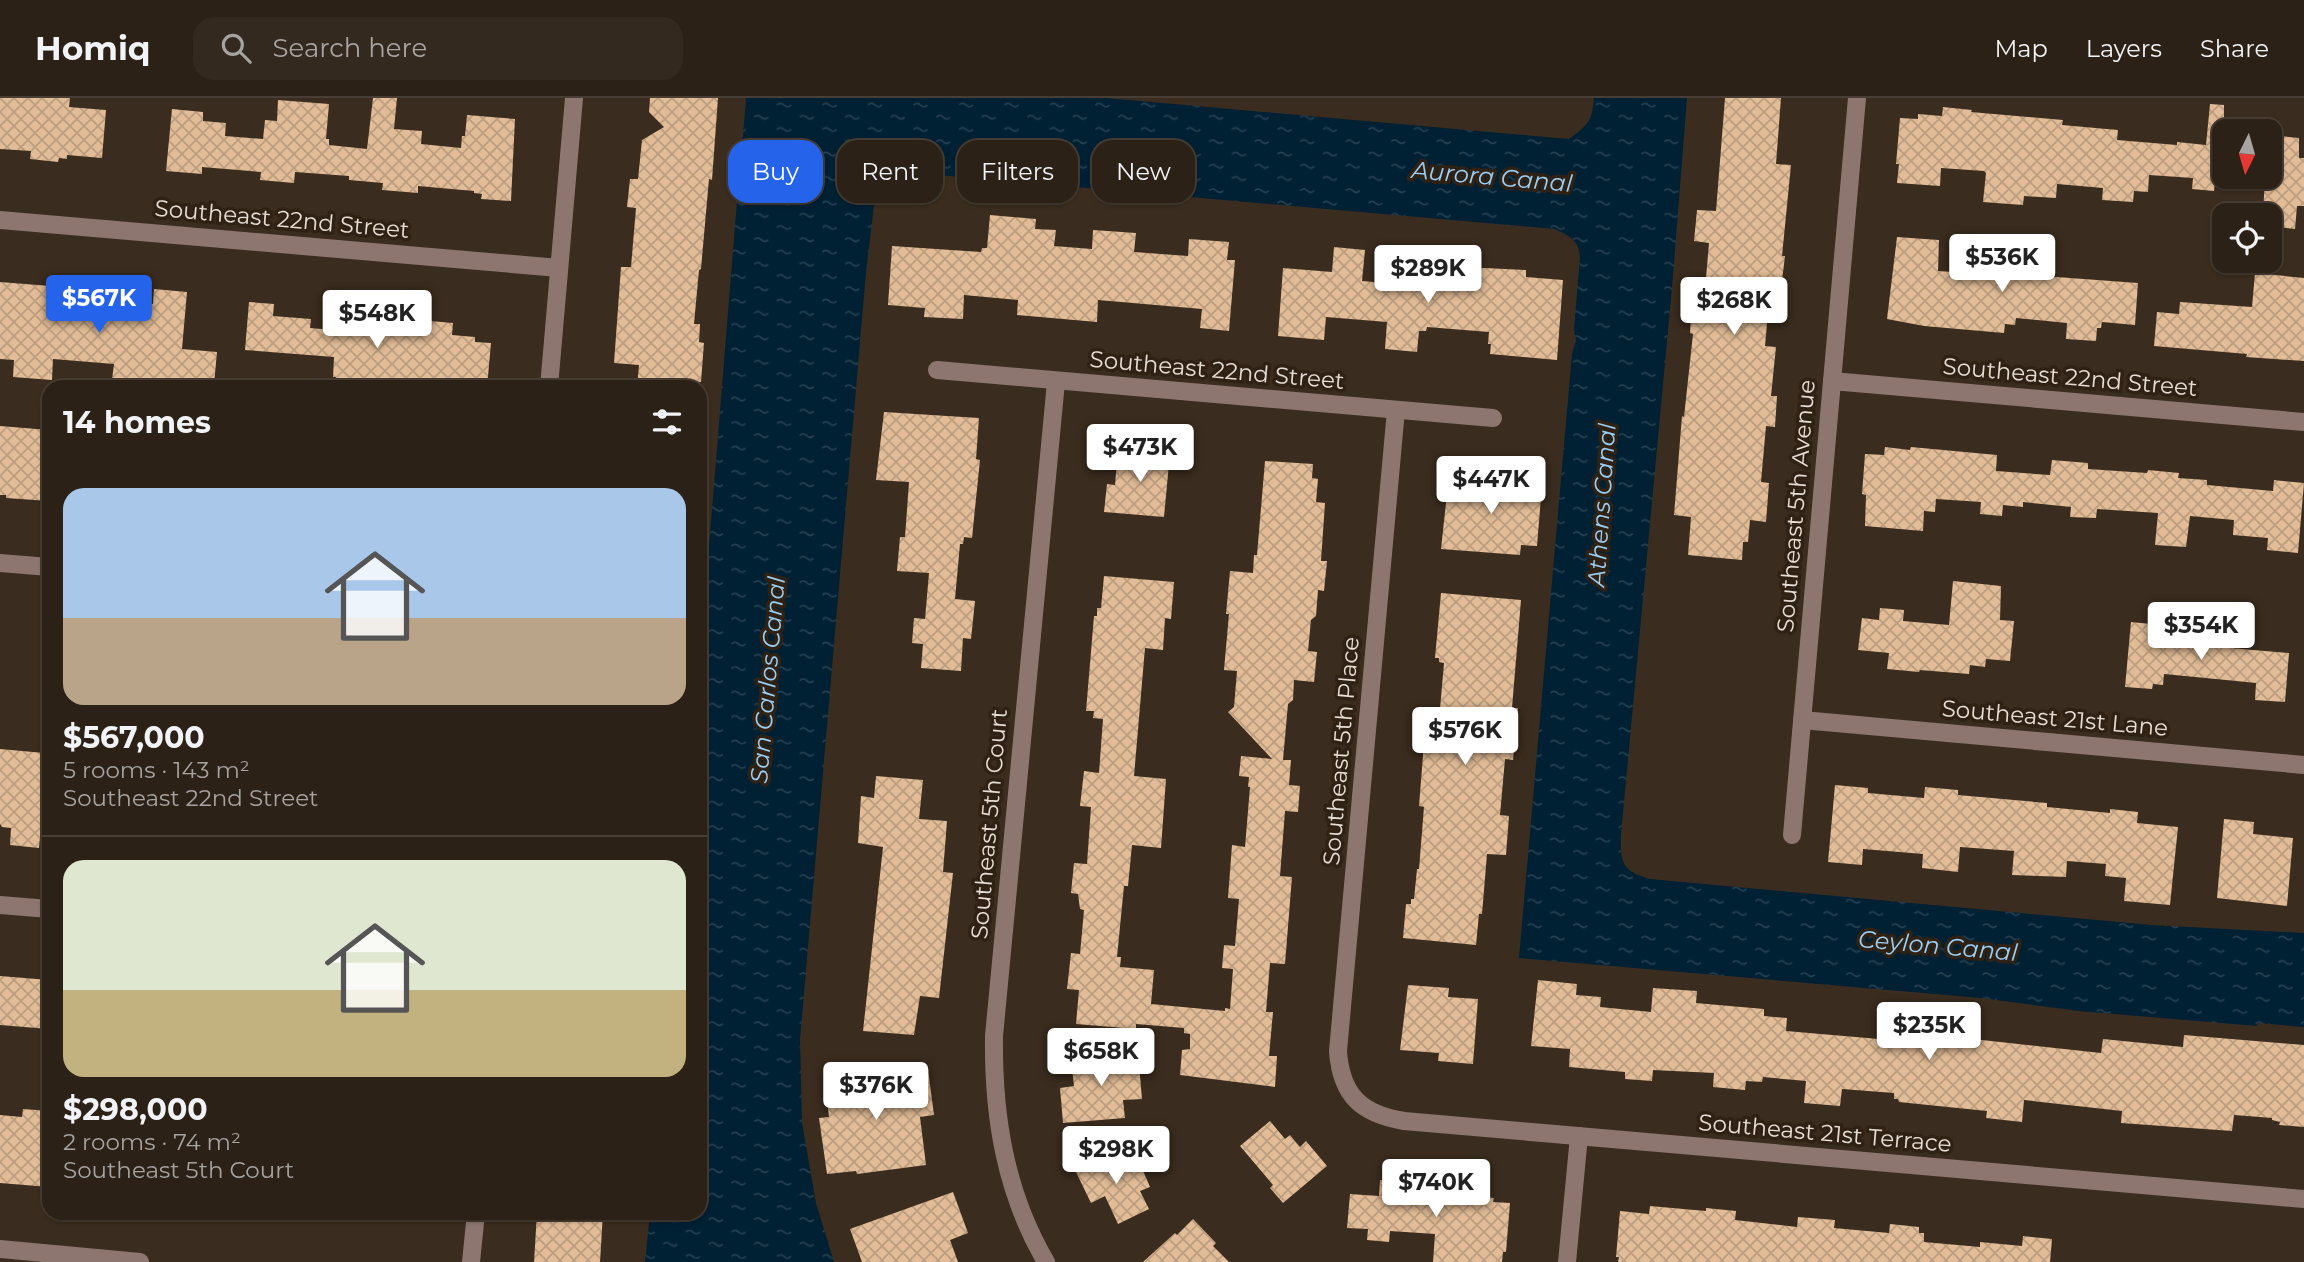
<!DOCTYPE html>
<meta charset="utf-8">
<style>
body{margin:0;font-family:Montserrat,sans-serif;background:#34291f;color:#f1f3f6;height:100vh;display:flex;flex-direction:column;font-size:26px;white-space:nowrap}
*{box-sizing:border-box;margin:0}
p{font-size:23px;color:#a6a3a1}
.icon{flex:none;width:38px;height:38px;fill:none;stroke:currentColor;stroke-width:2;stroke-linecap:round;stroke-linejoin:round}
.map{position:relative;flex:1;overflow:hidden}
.sheet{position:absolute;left:42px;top:282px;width:665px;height:840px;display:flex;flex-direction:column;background:#2c2116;border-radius:21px;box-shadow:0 2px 5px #0004,0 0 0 2px #483e35}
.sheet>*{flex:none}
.banner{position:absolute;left:728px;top:42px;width:665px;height:63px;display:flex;gap:14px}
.needle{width:46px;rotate:185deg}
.fabs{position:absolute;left:2212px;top:21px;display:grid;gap:14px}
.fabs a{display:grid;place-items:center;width:70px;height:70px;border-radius:14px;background:#2c2116;box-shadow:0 2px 5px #0004,0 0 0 2px #483e35;font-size:35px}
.price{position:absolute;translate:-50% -60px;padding:0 16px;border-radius:7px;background:#fff;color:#222;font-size:23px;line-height:46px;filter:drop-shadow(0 2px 4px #0008)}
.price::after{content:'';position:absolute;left:50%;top:42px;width:21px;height:16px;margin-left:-10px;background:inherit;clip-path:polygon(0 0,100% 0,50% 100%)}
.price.selected{background:#2563eb;color:#fff}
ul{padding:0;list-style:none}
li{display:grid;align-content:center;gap:14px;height:371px;padding:0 21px}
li+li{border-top:2px solid #483e35}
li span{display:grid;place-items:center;height:217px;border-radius:21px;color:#555}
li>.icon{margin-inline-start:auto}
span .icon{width:126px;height:126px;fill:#fffc;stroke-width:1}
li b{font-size:30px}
h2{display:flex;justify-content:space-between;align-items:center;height:84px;padding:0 21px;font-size:30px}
.chip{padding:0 24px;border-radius:21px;background:#2c2116;box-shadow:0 2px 5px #0004,0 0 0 2px #483e35;font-size:24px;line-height:63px}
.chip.selected{background:#2563eb;color:#fff}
header{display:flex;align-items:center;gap:42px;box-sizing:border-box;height:98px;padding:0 35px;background:#2c2116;border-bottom:2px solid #483e35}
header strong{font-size:33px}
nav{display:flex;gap:38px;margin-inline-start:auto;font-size:24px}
.search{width:490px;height:63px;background:#34291f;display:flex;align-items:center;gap:18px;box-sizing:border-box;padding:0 24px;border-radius:21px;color:#a6a3a1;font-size:26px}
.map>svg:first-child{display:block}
</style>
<header>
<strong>Homiq</strong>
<div class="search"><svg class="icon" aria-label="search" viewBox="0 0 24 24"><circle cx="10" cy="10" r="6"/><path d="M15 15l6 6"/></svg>Search here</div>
<nav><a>Map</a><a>Layers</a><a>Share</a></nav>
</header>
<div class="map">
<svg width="2304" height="1164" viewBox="0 0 2304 1164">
<defs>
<pattern id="water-ripples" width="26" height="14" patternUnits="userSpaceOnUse" patternTransform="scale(1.75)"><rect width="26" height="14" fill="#002034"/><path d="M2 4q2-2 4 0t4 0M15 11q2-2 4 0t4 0" fill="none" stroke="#254050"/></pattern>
<pattern id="building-cross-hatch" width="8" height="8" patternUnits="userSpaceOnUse" patternTransform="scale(1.75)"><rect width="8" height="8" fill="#e2bc96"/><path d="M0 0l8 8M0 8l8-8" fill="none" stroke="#bb9e80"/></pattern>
</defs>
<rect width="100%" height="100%" fill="#3a2c1e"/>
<path fill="url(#water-ripples)" d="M746 0H1106L1569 41C1588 27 1592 24 1594 0H1687L1672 190 1621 736C1620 765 1622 773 1650 781L2151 827 2304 835V929L2258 925 2257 928 2079 913 1981 900 1519 860 1572 256 1576 242 1574 232 1580 158C1578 141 1569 138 1555 131L892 73 884 75 877 82 866 174 800 942 802 1025 816 1105 834 1164H645L650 1115H700V560L741 54 739 52 743 38Z"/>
<g fill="url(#building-cross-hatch)">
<path d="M0 0H70L69 9 106 12 102 60 67 57V61L59 60 58 64 30 61 31 53 0 51Z"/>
<path d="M373 0H397L394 31 422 33 421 46 461 50 462 38H465L467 17 515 21 511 103 481 101 482 96 474 95V93L418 88V95L382 92 383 85 349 82V78L295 74 294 85 260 82 261 74 202 69V76L166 73 172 11 203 14V23L226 25 225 38 263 41 265 22 277 23 278 2 329 6 326 41H329V47L367 51Z"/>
<path d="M650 0H718L712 82 709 81 701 171 699 172 694 226H700L699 244 704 245 701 284 687 283 686 289H637L639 267 614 265 621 169H631L636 110 627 109 630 81H638L642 42 664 29 649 14Z"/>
<path d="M1725 0H1781L1776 66 1791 67 1782 158H1785L1781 191 1770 193 1765 248 1776 249 1771 298H1777L1775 329 1766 328 1761 384 1769 385 1766 424 1750 422 1748 444H1743L1742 462 1688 457 1691 419 1674 417 1682 318 1684 319 1693 236 1690 235 1692 202 1704 203 1709 145 1694 143 1697 112 1716 113Z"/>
<path d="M2210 6 2224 7V82H2215L2214 93 2192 91 2193 80 2149 77 2148 94 2134 93 2133 104 2102 102 2103 90 2057 86 2056 100 2024 98 2023 107 1983 104 1986 75 1984 73 1941 70 1940 88 1897 85 1899 66H1896L1900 20 1918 21V16L1942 18 1943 9 1972 12 1971 14 2063 22 2062 27 2118 32 2117 42 2177 47V44L2206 47Z"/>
<path d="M2270 37 2299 40V60H2304V108H2297L2295 131 2270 128V117H2263L2265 79H2270Z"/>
<path d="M990 117 1036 121 1035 131 1056 132 1054 148 1092 151 1093 132 1136 135 1134 154 1188 158 1189 141 1229 144 1227 162H1235L1229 233 1200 230 1202 211 1098 202 1097 224 1017 217 1018 202 964 197 963 221 924 219 925 210 888 207 892 148 981 154 982 150H987Z"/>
<path d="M1897 139 1939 142 1938 173 1998 177 2001 147 2046 151 2043 178 2138 185 2135 227 2102 224 2101 230H2097L2096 243 2066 241 2067 225 2016 220 2015 227 2005 226 2004 235 1924 228 1887 221Z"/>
<path d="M1334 149 1365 152 1362 183 1420 188 1422 167 1526 172V179L1563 182 1557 262 1490 256 1491 246H1488L1489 234 1427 229 1426 233H1419L1417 254 1385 251 1387 224 1326 219 1324 242 1278 238 1283 170 1332 174Z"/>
<path d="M2255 175 2304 180V263L2246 259 2247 256 2154 248 2157 214 2179 216 2180 204 2252 209Z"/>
<path d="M0 184 63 189 64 186 91 188 89 205 131 208V204L153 206 154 191 187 194 182 251 217 254 214 287 147 281V285L112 282 114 266 53 261 52 282 13 279 14 262 0 261Z"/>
<path d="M249 204 274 206 273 218 311 221 310 230 367 235V230L378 231 379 215 407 217V221L453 225 452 237 475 239V244L491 245 487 289H422V286L375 283 374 289H335L336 279H333L334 259 245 252Z"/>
<path d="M884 314 979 320 976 361 980 362 972 440 964 439 963 446H960L955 501 975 503 971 541 963 540 961 573 921 570 923 546 912 545 914 520 925 521 929 475 897 473 900 439H905L909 384 876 382Z"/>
<path d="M0 328 49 332V403L6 400V397H0Z"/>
<path d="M1885 349 1910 352 1911 349 1997 357 1996 373 2050 377 2052 362 2088 365V371L2147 375 2148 372 2179 375 2178 380 2207 382V387L2273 393 2274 382 2304 385 2298 455 2267 452 2268 440 2233 437 2234 422 2190 418 2186 449 2155 447 2158 415 2097 411 2096 420 2070 419 2071 409 2023 404V409L2003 407 2002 418 1980 416 1981 404 1936 401 1935 414 1924 413 1923 433 1865 428 1866 397 1862 396 1865 356 1884 357Z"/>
<path d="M1124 351 1170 355 1164 419 1104 414 1107 386 1115 387 1117 363 1123 364Z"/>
<path d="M1265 363 1313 366 1312 380 1318 381 1316 404 1325 405 1321 463H1327L1324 493 1318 492 1316 518 1311 522 1308 553 1317 554 1314 584 1294 582 1293 602 1288 606 1283 662H1291L1289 687 1300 688 1298 714 1285 713 1280 778 1292 779 1285 866 1270 865 1266 914H1273L1269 958H1277L1275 989 1180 977 1182 952 1190 951V936L1184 935V930L1136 926V931L1076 926 1079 892 1067 891 1071 855 1080 856 1084 812 1080 811 1078 796 1071 795 1074 765 1087 766 1091 709 1080 708 1084 673 1099 675 1103 621 1093 620 1094 613H1086L1094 518H1097V510H1101L1104 478 1174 484 1171 521 1165 520 1163 552 1145 550 1134 678 1166 681 1161 750 1132 747 1128 788H1124L1117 859H1121L1120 869 1154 872 1151 906 1225 913V910L1230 911 1233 871 1222 870 1224 847 1235 848 1239 801 1228 800 1232 747 1245 749 1250 689H1248L1249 679 1239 678 1241 658 1272 661 1228 614 1234 609 1237 573 1224 572 1229 516H1226L1230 473 1253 475 1254 457H1257Z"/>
<path d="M1449 377 1542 387 1537 448 1521 447 1520 457 1441 451Z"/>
<path d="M1953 483 2001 488 2000 522 2014 523 2010 563 1986 561 1985 569 1970 567 1969 576 1920 572 1919 574 1887 571 1889 555 1858 552 1862 520 1879 522 1880 510 1904 512 1903 523 1949 527Z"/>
<path d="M1441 495 1521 502 1512 610H1518L1513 662 1505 661 1500 717 1509 718 1506 757 1487 756 1482 816H1479L1476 847 1403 840 1406 806H1411V801H1414L1417 771H1419L1424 709 1419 708 1426 620 1439 622 1444 565 1439 564V560H1435Z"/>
<path d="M2131 524 2161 527 2160 531 2197 535 2196 547 2289 555 2285 604 2255 602 2256 585 2226 582 2164 576 2163 587 2153 586 2152 591 2125 589Z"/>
<path d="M0 651 44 655 43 676H46L39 750 10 747 11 730 2 729 0 726Z"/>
<path d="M876 678 923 682 919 721 947 723 943 774 953 775 939 900 920 898 914 937 863 933 883 749 858 745 861 698 874 700Z"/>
<path d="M1835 687 1868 690V695L1924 700 1925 689 1958 692V697L2047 705V709L2110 715V711L2138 714 2137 725 2178 729 2170 807 2124 803 2126 780 2105 778 2106 766 2067 763 2066 779 2012 777 2014 753 1960 749 1958 774 1922 770 1923 756 1863 751 1862 767 1828 764Z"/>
<path d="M2224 721 2254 724 2253 736 2293 740 2287 808 2217 800Z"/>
<path d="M0 878 49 882V931L0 927Z"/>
<path d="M1538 882 1577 886 1576 897 1601 899 1600 909 1651 914 1653 890 1697 893 1696 905 1764 911V918L1787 920 1786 933 1902 943 1905 910 1970 915 1968 933H1973V941L2101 955 2103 941 2183 949 2184 937 2304 947V1029L2279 1027 2280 1024 2272 1022V1020L2234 1017 2232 1033 2121 1025 2122 1013 2024 1002 2022 1024 1986 1020 1987 1013 1899 1004 1898 1001H1894V995L1842 991 1840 1008 1804 1005 1806 983 1763 979 1762 984 1746 983 1745 992 1713 989 1714 975 1653 972 1652 983 1625 981V974L1569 969 1570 951 1531 948Z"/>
<path d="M1408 887 1449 890 1448 899 1478 901 1473 966 1438 963 1439 955 1400 952Z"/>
<path d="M1138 955 1142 1001 1123 1002 1125 1020 1063 1025 1060 990 1074 988 1071 961Z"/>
<path d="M928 971 934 1017 920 1019 926 1067 857 1076 856 1073 827 1076 819 1020 829 1019 825 984Z"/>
<path d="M23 1011 49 1013V1089L0 1085V1017L22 1019Z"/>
<path d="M1270 1023 1285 1041 1290 1037 1300 1049 1306 1043 1327 1068 1283 1105 1270 1090 1273 1087 1240 1048Z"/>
<path d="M1121 1053 1131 1073 1141 1068 1150 1089 1140 1093 1149 1111 1118 1126 1105 1098 1091 1105 1076 1074Z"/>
<path d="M1380 1082 1469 1090 1468 1097 1494 1100 1493 1104 1510 1105 1506 1154H1503L1502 1164H1433L1435 1136 1390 1133 1389 1144 1367 1142 1368 1131 1347 1130 1350 1096 1379 1098Z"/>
<path d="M953 1094 968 1135 950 1142 958 1164H862L850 1131Z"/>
<path d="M1650 1108 1706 1113V1110L1736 1113 1735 1122 1797 1129 1798 1119 1835 1122 1834 1130 1889 1135 1890 1126 1919 1129V1135H1924V1144L1980 1149V1144L2022 1148 2023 1138 2052 1141 2050 1164H1618L1619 1159H1616L1620 1113 1649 1116Z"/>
<path d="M537 1115H603L600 1164H534Z"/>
<path d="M1193 1121 1216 1145 1213 1148 1229 1164H1143L1175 1135 1177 1137Z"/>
</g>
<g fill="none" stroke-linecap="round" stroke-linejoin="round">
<g stroke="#8d7670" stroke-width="18">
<path d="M0 122 559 170"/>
<path d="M937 272 1493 320"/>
<path d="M1832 283 2304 324"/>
<path d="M549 289 574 0"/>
<path d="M1396 312 1338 953C1341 998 1362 1016 1404 1023L2304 1101"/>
<path d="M0 465 49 469"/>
<path d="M1802 622 2304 667"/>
<path d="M1792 737 1857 0"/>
<path d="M0 807 49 811"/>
<path d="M0 1151 140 1164"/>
<path d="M471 1164 476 1115"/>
<path d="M1046 1164C1005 1094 993 1018 994 938L1056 284"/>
<path d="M1567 1164 1579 1038"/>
</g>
</g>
<g text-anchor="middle" stroke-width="7" stroke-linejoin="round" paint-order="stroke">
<g font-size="23" fill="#e6ddd4" stroke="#2f2215">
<text transform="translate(282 121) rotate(5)" y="8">Southeast 22nd Street</text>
<text transform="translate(1217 272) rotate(5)" y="8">Southeast 22nd Street</text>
<text transform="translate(2070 279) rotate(5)" y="8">Southeast 22nd Street</text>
<text transform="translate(1796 408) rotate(-85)" y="8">Southeast 5th Avenue</text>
<text transform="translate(2055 620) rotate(5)" y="8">Southeast 21st Lane</text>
<text transform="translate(1341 653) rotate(-85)" y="8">Southeast 5th Place</text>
<text transform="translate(989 726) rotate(-85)" y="8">Southeast 5th Court</text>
<text transform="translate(1825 1035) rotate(5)" y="8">Southeast 21st Terrace</text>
</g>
<g font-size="24" font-style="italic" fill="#9acff6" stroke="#2f2215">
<text transform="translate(1492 79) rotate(5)" y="8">Aurora Canal</text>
<text transform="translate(1602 407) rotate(-86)" y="8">Athens Canal</text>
<text transform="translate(768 582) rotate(-85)" y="8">San Carlos Canal</text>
<text transform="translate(1938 848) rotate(5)" y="8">Ceylon Canal</text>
</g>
</g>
</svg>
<div class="fabs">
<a><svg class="needle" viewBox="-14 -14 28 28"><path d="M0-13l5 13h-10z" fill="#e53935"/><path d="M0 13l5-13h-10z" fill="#a6a3a1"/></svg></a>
<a><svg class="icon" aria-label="locate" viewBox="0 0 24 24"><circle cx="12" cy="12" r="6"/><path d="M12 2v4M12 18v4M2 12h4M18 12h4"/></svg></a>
</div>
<b class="price" style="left:2002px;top:196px">$536K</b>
<b class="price" style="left:1428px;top:207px">$289K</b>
<b class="price selected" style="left:99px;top:237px">$567K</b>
<b class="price" style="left:1734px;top:239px">$268K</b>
<b class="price" style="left:377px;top:252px">$548K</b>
<b class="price" style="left:1140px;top:386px">$473K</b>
<b class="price" style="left:1491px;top:418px">$447K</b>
<b class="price" style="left:2201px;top:564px">$354K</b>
<b class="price" style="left:1465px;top:669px">$576K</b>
<b class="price" style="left:1929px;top:964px">$235K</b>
<b class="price" style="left:1101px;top:990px">$658K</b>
<b class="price" style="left:876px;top:1024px">$376K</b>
<b class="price" style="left:1116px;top:1088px">$298K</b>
<b class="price" style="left:1436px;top:1121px">$740K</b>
<div class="banner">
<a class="chip selected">Buy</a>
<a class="chip">Rent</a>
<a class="chip">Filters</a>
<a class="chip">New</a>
</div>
<section class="sheet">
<h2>14 homes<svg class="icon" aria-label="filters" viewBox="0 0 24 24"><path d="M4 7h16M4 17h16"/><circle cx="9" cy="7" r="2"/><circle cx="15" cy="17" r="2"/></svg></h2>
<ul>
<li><span style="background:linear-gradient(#a9c7e8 60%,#b9a48a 0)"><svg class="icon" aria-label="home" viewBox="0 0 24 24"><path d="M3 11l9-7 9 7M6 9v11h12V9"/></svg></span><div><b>$567,000</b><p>5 rooms · 143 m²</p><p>Southeast 22nd Street</p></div></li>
<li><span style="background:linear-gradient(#dfe7d0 60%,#c2b280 0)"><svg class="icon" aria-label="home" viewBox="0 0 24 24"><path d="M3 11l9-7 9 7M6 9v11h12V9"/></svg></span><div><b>$298,000</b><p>2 rooms · 74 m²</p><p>Southeast 5th Court</p></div></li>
</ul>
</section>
</div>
